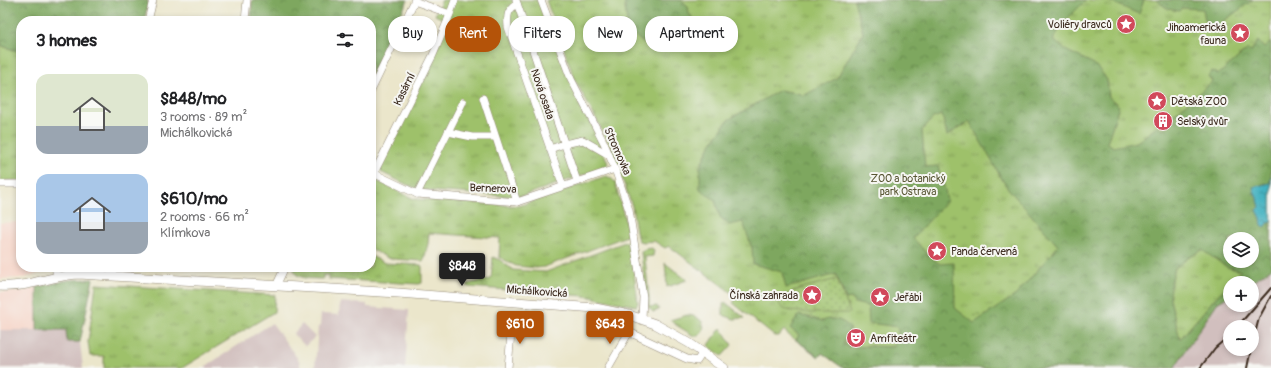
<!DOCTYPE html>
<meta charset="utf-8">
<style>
body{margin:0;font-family:Pangolin,sans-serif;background:#f2f2f2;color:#202124;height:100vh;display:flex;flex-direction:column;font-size:15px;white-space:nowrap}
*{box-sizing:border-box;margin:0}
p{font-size:13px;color:#757577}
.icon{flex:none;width:22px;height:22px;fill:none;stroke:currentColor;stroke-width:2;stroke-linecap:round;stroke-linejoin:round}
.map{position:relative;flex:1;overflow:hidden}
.sheet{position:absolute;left:16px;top:16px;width:360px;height:256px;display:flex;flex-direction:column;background:#fff;border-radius:16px;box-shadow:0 2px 6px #0003}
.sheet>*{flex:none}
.banner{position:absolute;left:388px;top:16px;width:380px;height:36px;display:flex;gap:8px}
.controls{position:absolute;left:1223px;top:232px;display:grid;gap:8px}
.controls a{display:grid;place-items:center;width:36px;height:36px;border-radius:50%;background:#fff;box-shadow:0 2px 6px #0003;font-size:20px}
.price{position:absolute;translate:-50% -34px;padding:0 9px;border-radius:4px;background:#b45309;color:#fff;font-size:13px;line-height:26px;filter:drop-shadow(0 1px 2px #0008)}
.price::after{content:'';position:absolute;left:50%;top:24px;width:12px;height:9px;margin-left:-6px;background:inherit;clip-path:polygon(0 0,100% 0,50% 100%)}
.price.active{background:#222;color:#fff}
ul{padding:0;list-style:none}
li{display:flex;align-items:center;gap:12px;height:100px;padding:0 20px}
li span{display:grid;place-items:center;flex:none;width:112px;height:80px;border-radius:12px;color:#555}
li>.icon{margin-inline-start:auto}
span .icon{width:48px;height:48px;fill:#fffc;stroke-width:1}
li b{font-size:17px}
h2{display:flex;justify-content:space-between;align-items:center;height:48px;padding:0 20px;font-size:17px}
.chip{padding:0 14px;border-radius:16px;background:#fff;box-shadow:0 2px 6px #0003;font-size:14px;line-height:36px}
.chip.active{background:#b45309;color:#fff}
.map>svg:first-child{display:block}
</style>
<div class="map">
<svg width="1271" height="368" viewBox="0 0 1271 368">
<defs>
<pattern id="grass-tufts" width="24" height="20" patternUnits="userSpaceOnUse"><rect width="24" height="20" fill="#9ec16b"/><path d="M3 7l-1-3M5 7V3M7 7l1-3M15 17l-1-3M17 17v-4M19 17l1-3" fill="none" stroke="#829d57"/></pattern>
<pattern id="forest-crowns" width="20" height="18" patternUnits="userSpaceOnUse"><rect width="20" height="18" fill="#7ea75f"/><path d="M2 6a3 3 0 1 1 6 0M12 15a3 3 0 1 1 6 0" fill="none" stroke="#68884e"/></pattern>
<pattern id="garden-dots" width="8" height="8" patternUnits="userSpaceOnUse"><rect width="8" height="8" fill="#9ec16b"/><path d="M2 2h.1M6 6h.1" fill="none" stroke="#829d57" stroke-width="1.8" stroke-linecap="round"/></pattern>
<pattern id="water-ripples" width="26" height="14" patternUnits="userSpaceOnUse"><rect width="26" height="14" fill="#43b1c0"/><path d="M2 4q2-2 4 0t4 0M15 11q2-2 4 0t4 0" fill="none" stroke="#39909b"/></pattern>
</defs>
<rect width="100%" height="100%" fill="#f6f6f2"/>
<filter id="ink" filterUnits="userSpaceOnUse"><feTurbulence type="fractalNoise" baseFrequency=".025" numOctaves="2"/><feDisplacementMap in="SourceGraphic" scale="8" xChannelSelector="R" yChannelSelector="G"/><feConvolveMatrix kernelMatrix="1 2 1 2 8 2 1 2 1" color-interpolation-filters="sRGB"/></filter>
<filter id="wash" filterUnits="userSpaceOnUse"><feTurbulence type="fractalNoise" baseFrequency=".012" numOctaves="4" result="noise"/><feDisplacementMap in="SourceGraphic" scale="16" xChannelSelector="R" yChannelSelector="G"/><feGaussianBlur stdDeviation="0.9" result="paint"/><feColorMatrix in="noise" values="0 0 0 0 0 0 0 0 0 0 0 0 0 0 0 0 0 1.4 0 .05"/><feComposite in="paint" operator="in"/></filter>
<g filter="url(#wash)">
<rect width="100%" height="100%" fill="#ebe6cb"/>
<g fill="#f6d2c4">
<path d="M21 222V267H50V270L24 278 0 279V223Z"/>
<path d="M37 287V330H0V292H21Z"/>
</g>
<g fill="#d1bfbe" fill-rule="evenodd">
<path d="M1271 269V368H1174L1217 303 1230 295V305H1252V283H1249ZM1230 327H1252V349H1230Z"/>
<path d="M340 302 367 304V307L409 310 405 368H315L318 327 320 326 321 314 339 315Z"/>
<path d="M272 323 300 362V368H203Z"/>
<path d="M302 324 315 337 305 346 293 334Z"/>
<path d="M0 330H66L67 342H80L83 368H0Z"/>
</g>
<g fill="url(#grass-tufts)" stroke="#6c7644" fill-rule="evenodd">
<path d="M442 0H538L598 138 607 161 608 165 606 167 519 197 430 191 414 188 381 172 380 168 449 22 435 15Z"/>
<path d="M546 0H1271V269L1249 283H1230V295L1217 303 1174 368H843L822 353 819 357 786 333V332L784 330 779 336H774L733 303 737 297 669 246 665 248 654 241 643 242 639 241 637 237 632 206 610 145 575 80ZM1230 239H1252V261H1230Z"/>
<path d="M0 39 2 46 17 51 21 61V180L0 181Z"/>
<path d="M606 176 611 178 615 182 628 232 627 236 544 267 536 268 516 266 499 257 500 238 429 233 428 244 424 260 422 261 394 259 388 258 371 249V178L414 199 519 206Z"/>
<path d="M625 242H628L630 244 638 303 636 306 585 296 468 287V284L491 279 493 257 500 260 513 270 546 272Z"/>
<path d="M652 248 654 250 653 256 645 257 650 307 657 306 659 310 653 312 647 306 641 252 645 249Z"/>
<path d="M371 256 385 263 421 265 422 267V283L419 284 329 279V275H323V279L305 278 297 275 293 268 371 267Z"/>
<path d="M665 263 687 280 667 287Z"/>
<path d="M96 284 275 295 274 312 182 368H104V356H90L88 342Z"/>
<path d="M725 302 745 318 734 319 723 315V304Z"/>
<path d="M687 315C699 315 711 326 698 336H694L673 323 670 320Z"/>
<path d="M721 328 732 345 723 355 722 356 710 347 709 345Z"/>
</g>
<g fill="url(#forest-crowns)" stroke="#5c683e" fill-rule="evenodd">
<path d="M0 0H149L144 21H70L48 14 45 21H21V61L17 51 2 46 0 39Z"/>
<path d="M252 0H408L371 76V21H251Z"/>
<path d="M624 0H681L688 6 689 14 706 35 703 44 672 42 643 43 628 29Z"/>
<path d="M854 0H1086L1063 23 1053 40 1067 51 1094 64 1103 74 1107 80 1109 97 1119 106 1107 143 1113 147 1137 142 1158 126 1162 130 1171 124 1168 119 1211 83 1212 81 1208 76 1212 71 1219 74 1248 49 1251 51 1258 41 1264 48 1271 42V176L1270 183 1253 187C1254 195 1259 200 1260 207L1257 210 1261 218 1262 225 1265 227 1271 220V269L1249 283H1230V295L1217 303 1174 368H843L822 353 819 357 796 340 799 335 790 328 799 315 823 321C832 316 843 320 850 328L843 344C852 348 858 347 868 346 876 346 886 347 894 347L895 339 898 338V327L869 323 868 306 854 303 852 298 846 299 836 274 786 288 782 272 753 264 752 248 743 222 729 225 720 217 715 200 700 189V167L709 147 728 120 780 90 801 94 803 96 837 78 863 33ZM942 115 947 136 969 121 1006 186 1058 246 1016 295 974 323 955 308 954 263 940 264 928 255 913 238 947 201 945 190 938 166 925 167 922 130 933 118ZM1230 239H1252V261H1230ZM1202 250 1227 267 1241 271 1216 297 1180 339 1170 299 1171 283 1175 268 1188 258Z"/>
<path d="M1107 0H1144L1139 14Z"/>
<path d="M1156 0H1253L1214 28 1205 20 1203 9 1182 8 1179 11 1168 9Z"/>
<path d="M93 279 80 342H67L66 330H37V287L69 280Z"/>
</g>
<path fill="url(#garden-dots)" stroke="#6c7644" d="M837 279 845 299 850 313C835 313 797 314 784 309 781 307 780 305 778 302L788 294 802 288Z"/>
<path fill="url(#water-ripples)" stroke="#3f6e6f" d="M1271 176V220L1265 227 1262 225 1261 218 1257 210 1260 207C1259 200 1254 194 1253 187L1270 183Z"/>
</g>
<g filter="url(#ink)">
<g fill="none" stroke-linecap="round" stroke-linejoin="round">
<g stroke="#938874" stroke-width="8">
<g id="minor">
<path d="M516 0 577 181"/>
<path d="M541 0 571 79 604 143 615 169 629 210 643 297 642 319"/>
<path d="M414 1 450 14"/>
<path d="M517 4C507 10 507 16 508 27L563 186"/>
<path d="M148 21 153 0"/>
<path d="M245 21 247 0"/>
<path d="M371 91 415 0"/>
<path d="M483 98 517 202"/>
<path d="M448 132 472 137H495"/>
<path d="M550 149 564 144 583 140 609 155"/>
<path d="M371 172 417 194 517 202 615 169"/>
<path d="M374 173 433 55 447 22 455 0"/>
<path d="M0 184H21"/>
<path d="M417 194 463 102"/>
<path d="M55 267 57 276"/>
<path d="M276 286 285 267"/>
<path d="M508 368 512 321"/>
<path d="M608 368 629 332 687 359 697 361 703 352"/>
</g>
</g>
<g stroke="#938874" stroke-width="10">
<path id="tertiary" d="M0 286C28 288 52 275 79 274L398 293 595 308 629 315 655 324 689 343 724 368"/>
</g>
<use href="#minor" stroke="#fff" stroke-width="7"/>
<use href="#tertiary" stroke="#fff" stroke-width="9"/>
<g stroke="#3b2a1e" stroke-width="2">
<path d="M1237 327 1271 288"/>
<path d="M1252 345 1259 318 1271 296"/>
<path d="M1200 368 1215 348 1230 335"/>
<path d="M1247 368 1251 349"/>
</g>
</g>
</g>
<defs>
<g id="sight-disc" transform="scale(1)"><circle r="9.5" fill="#d1495b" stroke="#f6f6f2"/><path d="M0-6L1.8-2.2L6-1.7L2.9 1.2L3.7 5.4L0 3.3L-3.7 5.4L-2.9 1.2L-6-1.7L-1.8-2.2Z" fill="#fff"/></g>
<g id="building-disc" transform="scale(1)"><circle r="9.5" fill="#d1495b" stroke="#f6f6f2"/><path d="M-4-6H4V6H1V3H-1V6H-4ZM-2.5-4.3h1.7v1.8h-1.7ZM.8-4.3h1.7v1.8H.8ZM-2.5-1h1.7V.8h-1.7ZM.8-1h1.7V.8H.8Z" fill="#fff"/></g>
<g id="theatre-disc" transform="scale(1)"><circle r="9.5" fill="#d1495b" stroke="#f6f6f2"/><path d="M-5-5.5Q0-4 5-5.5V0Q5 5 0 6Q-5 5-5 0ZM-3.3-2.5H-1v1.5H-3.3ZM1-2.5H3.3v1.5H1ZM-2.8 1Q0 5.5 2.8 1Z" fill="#fff"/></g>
</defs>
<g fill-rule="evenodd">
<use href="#sight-disc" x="1126" y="24"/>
<use href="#sight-disc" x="1240" y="33"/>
<use href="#sight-disc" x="1157" y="101"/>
<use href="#building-disc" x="1163" y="121"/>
<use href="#sight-disc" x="937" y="251"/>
<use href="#sight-disc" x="812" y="295"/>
<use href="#sight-disc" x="880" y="297"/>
<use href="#theatre-disc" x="856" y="338"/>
</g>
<g text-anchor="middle" stroke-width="4" stroke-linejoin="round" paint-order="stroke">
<g font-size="11" fill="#3b2a1e" stroke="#f6f6f2" text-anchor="start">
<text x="1112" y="28" text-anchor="end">Voliéry dravců</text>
<text x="1226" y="31" text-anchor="end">Jihoamerická<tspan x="1226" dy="13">fauna</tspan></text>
<text x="1171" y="105">Dětská ZOO</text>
<text x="1177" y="125">Selský dvůr</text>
<text x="951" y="255">Panda červená</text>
<text x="798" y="299" text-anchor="end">Čínská zahrada</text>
<text x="894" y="301">Jeřábi</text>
<text x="870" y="342">Amfiteátr</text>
</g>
<g font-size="11" fill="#3b2a1e" stroke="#f6f6f2">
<text transform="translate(404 89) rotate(-64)" y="4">Kasární</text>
<text transform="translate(543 94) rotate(71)" y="4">Nová osada</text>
<text transform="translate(618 151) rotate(66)" y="4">Stromovka</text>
<text transform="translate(493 188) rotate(2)" y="4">Bernerova</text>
<text transform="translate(537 291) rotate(4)" y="4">Michálkovická</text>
</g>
<g font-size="11" fill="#595735" stroke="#f6f6f2">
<text x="908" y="182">ZOO a botanický<tspan x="908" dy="13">park Ostrava</tspan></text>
</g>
</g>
</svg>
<div class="controls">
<a><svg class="icon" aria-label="layers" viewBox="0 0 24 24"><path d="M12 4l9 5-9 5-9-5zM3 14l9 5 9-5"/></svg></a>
<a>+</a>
<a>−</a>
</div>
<b class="price active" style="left:462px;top:287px">$848</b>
<b class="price" style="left:520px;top:345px">$610</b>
<b class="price" style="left:610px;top:345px">$643</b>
<div class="banner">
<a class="chip">Buy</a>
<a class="chip active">Rent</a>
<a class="chip">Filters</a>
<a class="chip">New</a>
<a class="chip">Apartment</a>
</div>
<section class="sheet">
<h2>3 homes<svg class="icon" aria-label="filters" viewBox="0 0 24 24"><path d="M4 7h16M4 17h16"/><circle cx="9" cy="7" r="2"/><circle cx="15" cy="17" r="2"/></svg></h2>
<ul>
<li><span style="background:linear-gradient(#dfe7d0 65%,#9aa5b1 0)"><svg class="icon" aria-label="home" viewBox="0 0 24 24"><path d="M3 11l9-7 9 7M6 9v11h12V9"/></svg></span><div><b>$848/mo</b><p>3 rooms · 89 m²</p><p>Michálkovická</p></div></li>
<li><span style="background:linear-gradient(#a9c7e8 60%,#9aa5b1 0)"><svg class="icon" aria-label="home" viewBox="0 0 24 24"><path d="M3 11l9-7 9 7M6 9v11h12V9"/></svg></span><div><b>$610/mo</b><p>2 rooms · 66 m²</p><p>Klímkova</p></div></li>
</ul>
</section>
</div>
